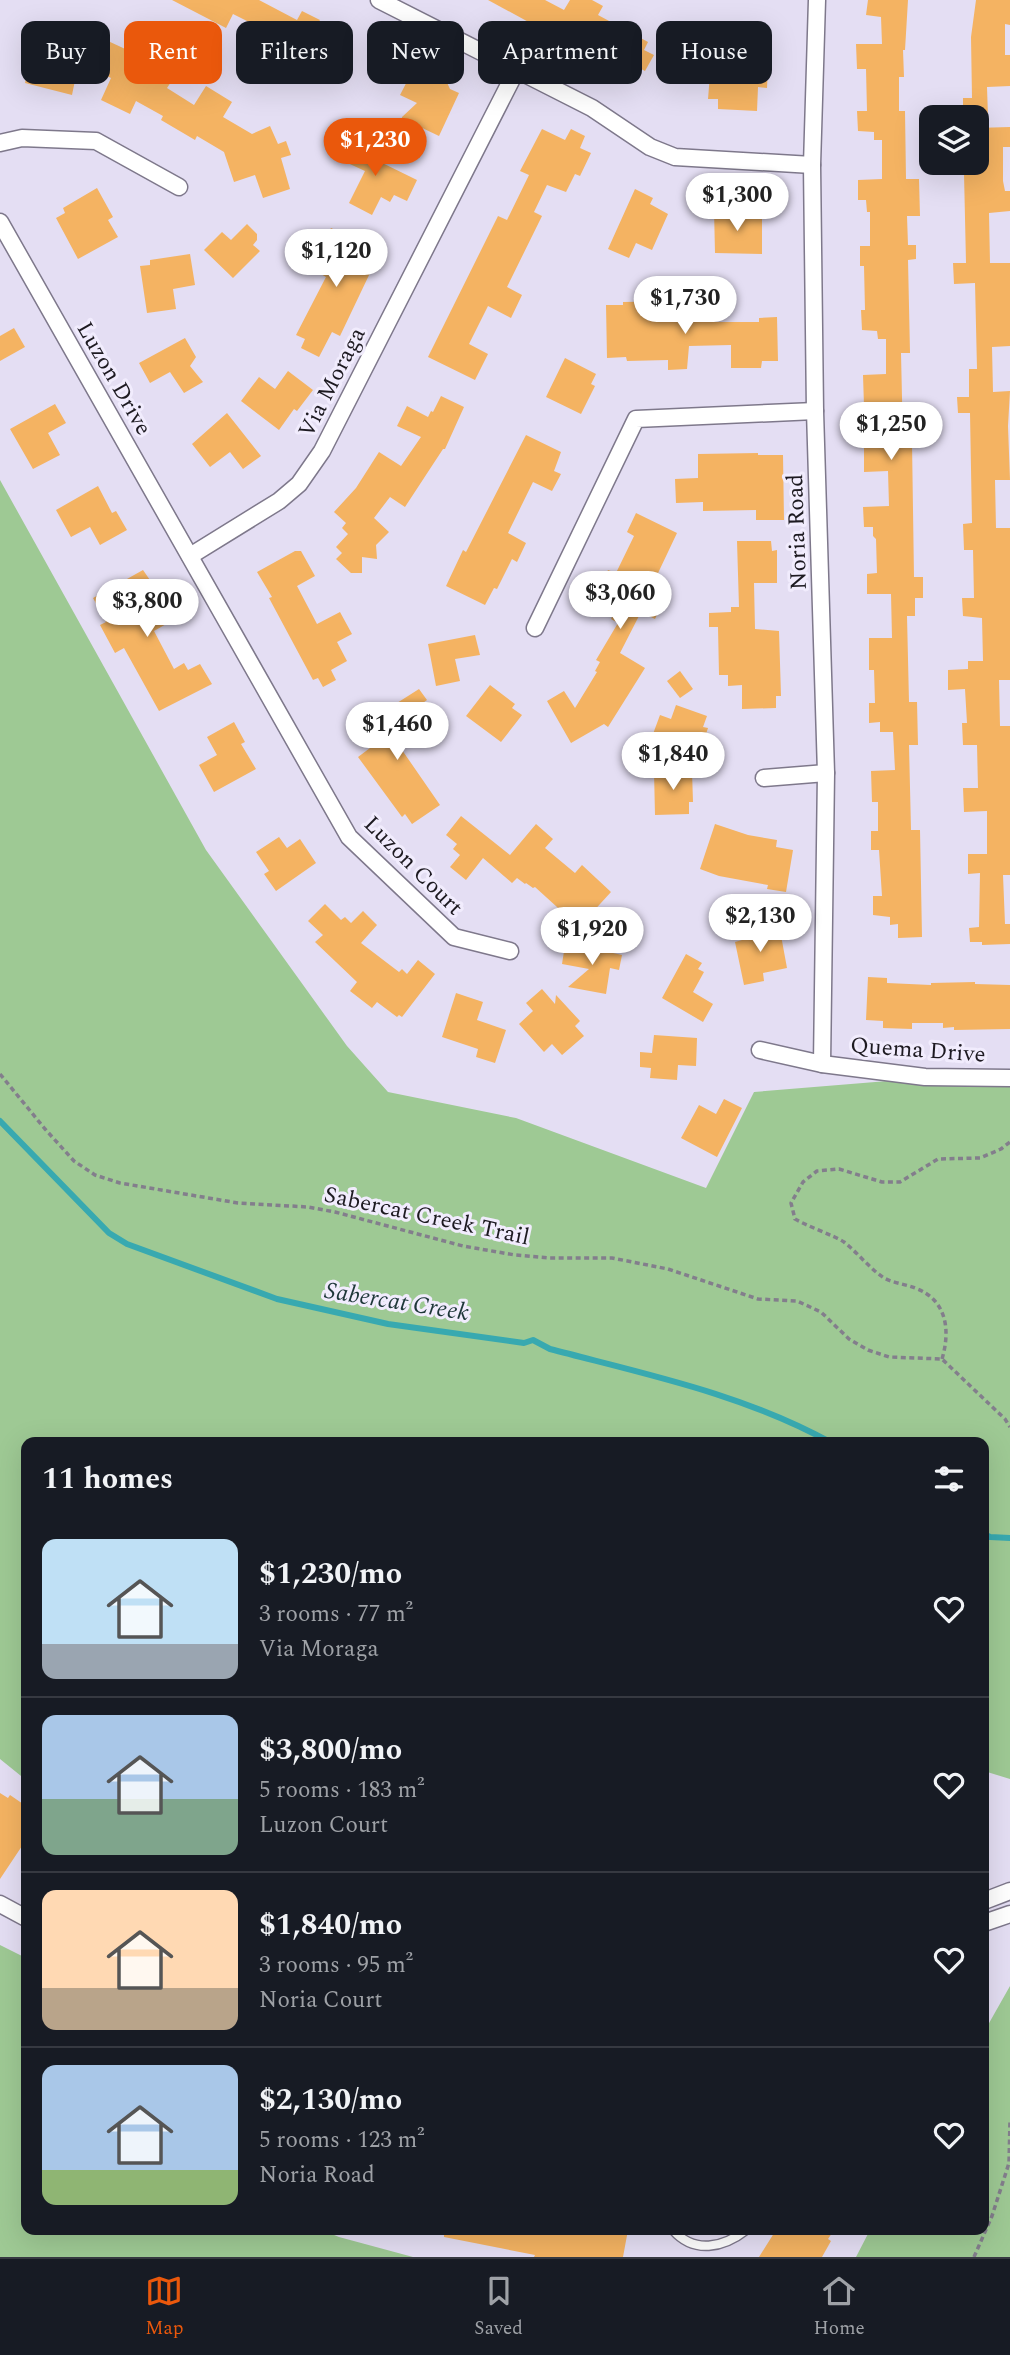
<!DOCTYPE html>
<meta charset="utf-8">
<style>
body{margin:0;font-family:Spectral,serif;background:#242831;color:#f1f3f6;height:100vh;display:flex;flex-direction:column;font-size:26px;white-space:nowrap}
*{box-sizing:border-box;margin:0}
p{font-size:23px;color:#9ea1a6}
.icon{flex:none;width:38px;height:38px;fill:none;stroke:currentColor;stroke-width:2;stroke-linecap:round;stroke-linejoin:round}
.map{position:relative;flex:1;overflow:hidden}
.sheet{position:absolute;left:21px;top:1437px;width:968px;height:798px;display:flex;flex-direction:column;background:#171b24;border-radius:14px;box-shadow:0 7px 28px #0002}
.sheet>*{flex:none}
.guide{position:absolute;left:21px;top:21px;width:970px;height:63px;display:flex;gap:14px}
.tools{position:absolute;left:919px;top:105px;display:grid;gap:14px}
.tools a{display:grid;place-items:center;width:70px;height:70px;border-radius:14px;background:#171b24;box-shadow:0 7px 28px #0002;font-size:35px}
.price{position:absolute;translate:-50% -60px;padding:0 16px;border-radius:24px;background:#fff;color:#222;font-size:23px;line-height:46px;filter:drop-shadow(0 2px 4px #0008)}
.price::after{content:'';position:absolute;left:50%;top:42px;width:21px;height:16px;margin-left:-10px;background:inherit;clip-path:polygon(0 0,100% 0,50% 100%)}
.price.active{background:#ea580c;color:#fff}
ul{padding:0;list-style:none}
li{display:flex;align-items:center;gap:21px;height:175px;padding:0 21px}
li+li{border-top:2px solid #363941}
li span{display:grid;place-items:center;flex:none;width:196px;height:140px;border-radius:14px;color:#555}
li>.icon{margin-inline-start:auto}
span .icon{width:84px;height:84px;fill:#fffc;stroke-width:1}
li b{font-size:30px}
h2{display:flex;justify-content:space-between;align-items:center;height:84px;padding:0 21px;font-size:30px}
.tag{padding:0 24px;border-radius:14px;background:#171b24;box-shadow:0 7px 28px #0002;font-size:24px;line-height:63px}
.tag.active{background:#ea580c;color:#fff}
.menu{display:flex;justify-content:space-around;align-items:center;height:98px;border-top:2px solid #363941;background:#171b24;font-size:19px;color:#9ea1a6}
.menu a{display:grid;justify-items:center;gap:4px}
.menu .active{color:#ea580c}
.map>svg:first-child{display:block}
</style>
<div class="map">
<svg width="1010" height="2257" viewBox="0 0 1010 2257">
<rect width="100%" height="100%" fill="#e4def3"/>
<g fill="#9ec994">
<path d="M0 480 206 850 347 1046 388 1092 516 1118 706 1188 754 1092 1010 1071V1779L984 1771V1442H26V1780L0 1759Z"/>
<path d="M0 1945 26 1958V2230H322L339 2237 413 2257H0Z"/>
<path d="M1010 1986V2257H856L870 2230H984V2032Z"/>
</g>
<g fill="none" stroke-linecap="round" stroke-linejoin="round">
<g stroke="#38a9b0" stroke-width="6">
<path d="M0 1121 109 1233 127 1244 277 1299 388 1324 524 1343 533 1340 550 1349C645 1374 743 1394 830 1442"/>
<path d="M984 1534 990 1537 1010 1538"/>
</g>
</g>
<g fill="#f4b362">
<path d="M172 0H259L297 20 302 11 320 20 317 25 330 32 316 60 306 55 303 60 258 33 261 28 233 14 226 28Z"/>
<path d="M488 0H545L564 10 570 0H592L603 6 598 15 648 42 644 50 654 55 645 71 626 61 620 72 596 60 597 57 554 36 553 38 533 28 534 25Z"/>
<path d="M868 0H908L905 50H903L904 77H899V111H905L906 179H919L920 216H907L908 245H916V259L908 260 910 353H901L903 442H912L914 577H923V598H915V616H907L909 702H917L918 745H909L911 830H920L922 937 898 938V924L890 925V917L873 915V896H882L879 850H871V831H878V802H872L871 771 895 770 893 732H880V722L869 723V703H875L874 670H869V638H892L891 594H867V574L877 573 876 539 873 536V527H864L863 507 889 506 888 471 864 472V443L869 442V406H864L863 375 886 374V339H878L877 331 862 330 861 310H865L864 266H860V246H870V212H867L866 200H858V180L882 179V140H874V132L858 131 857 111H867L866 69H857L856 44H882L881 17 866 15Z"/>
<path d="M976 0H1010V25L1005 24V55H1010V86L987 87 988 117H963V98H972L971 37Z"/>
<path d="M37 29 62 34 59 52 80 56 72 95 25 83Z"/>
<path d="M108 41 177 73 167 88 194 105 206 86 232 102 223 117 252 134 270 126 278 144 286 141 291 155 281 158 290 189 263 198 255 175 234 182 224 152 197 136 195 140 161 120 163 116 136 101 130 114 101 100 111 78 94 70Z"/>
<path d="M723 63 768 66 767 88 758 87 757 111 718 109V99H708L710 74 722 75Z"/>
<path d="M414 68 429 75 436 72 444 76 450 89 459 93 439 136 418 126 413 131 406 130 401 125 402 117 417 103 400 95Z"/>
<path d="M1010 127V147H1003V181L1005 191H1010V211L989 213 990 263H1010V346L992 347 993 392 1010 391 1008 426 1010 480H995L996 528H1010V680H999L1000 726H1010V875H1003L1005 924H1010V944L982 945V942H970L969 928 979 927 980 873 968 874V854H987V811L964 812 963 788H978L977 745H963L962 723H967L965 689 948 690V670L968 669V661H983L982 618 963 616 962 598H974L973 550H964L963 524 972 523 970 413H958L957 397H969V369H977L975 283 954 284 953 263H966L964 173H969V163H976V128Z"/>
<path d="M542 129 565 140 571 129 585 136 580 148 591 153 580 176 575 174 566 192 547 185 534 212 542 216 507 287 522 295 511 318 488 306 469 344 488 354 475 380 428 357 498 216 507 220 529 175 520 171Z"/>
<path d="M350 136 371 146 366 155 417 180 407 201 394 195 390 202 381 197 372 215 349 203 365 171 339 159Z"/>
<path d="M97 188 113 217 108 220 118 237 78 259 56 218 65 213 63 208Z"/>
<path d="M635 189 653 198 650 204 668 214 652 250 636 243 629 258 608 249Z"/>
<path d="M736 208 737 216H762V254L715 253 714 209Z"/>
<path d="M247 224 257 234V240L253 245 260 251 233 278 204 250 222 232 231 240Z"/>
<path d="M331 228 380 252 340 336 332 332 319 357 301 348 305 339 296 335 326 277 314 270 322 253 319 251Z"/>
<path d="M190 254 195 285 173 289 176 309 147 313 140 266 150 265V260Z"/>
<path d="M678 301 673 322H759V318L777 317 778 361H762L761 368H731V345L689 346 687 369 668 370V360L627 361 626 357 607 358 606 305H623V302Z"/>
<path d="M14 328 25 347 0 361V336Z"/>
<path d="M185 338 196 357 190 366 203 382 184 393 170 372 150 383 139 363Z"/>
<path d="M565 358 596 374 591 384 595 386 581 414 546 397Z"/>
<path d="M288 371 313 390 297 411 294 409 279 430 241 401 259 377 275 389Z"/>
<path d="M441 396 464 407 445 449H443L405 507 390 497 374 518 389 532 376 545 377 559 362 557V573H351L336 559 342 553 336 547 348 534 342 528 346 523 334 512 356 488 379 452 401 466 421 437 397 426 407 406 428 417 431 411 433 412Z"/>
<path d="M55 404 66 423 48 433 60 455 33 469 10 429Z"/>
<path d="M227 413 261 456 243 469 230 452 210 467 192 444Z"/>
<path d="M526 435 561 452 554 471 561 474 552 491 533 482 508 533 526 543 517 562 512 559 497 589 494 588 485 605 446 586 463 550 466 552Z"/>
<path d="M758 453V455H783L784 520H756V510L703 511V502L676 503 675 479 698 478V454Z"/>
<path d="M98 486 112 513 116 511 127 530 100 545 90 527 71 537 56 510Z"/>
<path d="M636 513 677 533 650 590 665 598 655 619 641 612 620 653 645 668 608 727 604 724 571 743 547 701 564 691 575 708 597 672 595 671 600 662 596 660 618 623 611 619 621 599 599 588 608 570 616 573 634 536 627 532Z"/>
<path d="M737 541H771L772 551 777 550V583H754L755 629 779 631 781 696H776V708L742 709V685L728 686V675H719L718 627H709V613L731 612V607H739Z"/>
<path d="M295 551H301L315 576 297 586 317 624 340 612 352 634 337 642 347 661 331 670 336 680 323 687 318 678 313 680 269 598 272 597 257 572Z"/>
<path d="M143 570 161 596 162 595 173 614 166 618 168 623 154 631 174 669 184 663 188 670 200 664 212 684 159 711 124 648 115 653 100 625 106 622 93 598Z"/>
<path d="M475 635 480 655 455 659 460 681 436 686 428 644Z"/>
<path d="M680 671 693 689 680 698 667 681Z"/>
<path d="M490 685 515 704 512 708 522 715 501 742 466 716Z"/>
<path d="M419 689 427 700 393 724 408 746 402 750 440 805 412 824 405 814 402 817 358 757 370 748 365 741 372 736 364 724Z"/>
<path d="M676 705 707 716 703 727 708 728 698 758 662 745 664 738 653 734 660 715 671 719Z"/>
<path d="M234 722 245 742 241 744 256 769 214 792 199 765 217 755 207 737Z"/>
<path d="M654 771H692L693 802H689V814L655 815Z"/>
<path d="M461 816 510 855 536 824 553 839 545 848 575 873 582 865 611 892 579 927 535 887 533 888 526 883 525 884 517 878 512 883 483 858 466 880 450 867 460 855 453 849 457 844 446 835Z"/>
<path d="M715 824 748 835 777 840 776 847 793 850 786 892 767 889 768 885 719 876 700 869Z"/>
<path d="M279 837 287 848 300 839 316 863 276 891 264 874 269 871 256 852Z"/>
<path d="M325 904 341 920 345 917 351 923 363 911 377 925 361 943 399 972 402 969 407 974 418 960 435 974 402 1017 399 1015 397 1017 377 1002 372 1008 350 991 357 982 315 942 323 935 308 921Z"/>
<path d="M762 925 764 933 780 930 787 968 763 973 764 981 744 985 735 942 742 940 740 929Z"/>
<path d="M565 945 607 952 614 946 613 953 622 955 619 970 610 968 606 994 568 987 589 969 562 964Z"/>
<path d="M686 954 702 963 698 969 704 972 693 992 713 1004 703 1022 662 998Z"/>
<path d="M868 977 887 978V983L931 985V983L975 982V984L1010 985V1029L954 1030V1027L943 1028V1023H912V1029L883 1028V1021L866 1020Z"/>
<path d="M542 989 555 1004 556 995 580 1021 575 1026 584 1036 562 1055 552 1044 544 1052 519 1024 533 1011 526 1003Z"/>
<path d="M456 993 483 1002 477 1020 506 1030 495 1063 476 1057 478 1049 442 1037Z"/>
<path d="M654 1035 697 1038 696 1066 678 1065 677 1080 650 1078 651 1068 640 1067V1052L652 1053Z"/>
<path d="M724 1099 742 1108 717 1157 681 1138 699 1105 716 1114Z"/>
<path d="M0 1793 8 1798 10 1795 26 1806V1840L0 1879Z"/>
<path d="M444 2230H563L587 2234 588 2230H628L623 2257H534L535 2255 444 2237Z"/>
<path d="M776 2230H834L828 2239 831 2241 822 2257H759Z"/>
</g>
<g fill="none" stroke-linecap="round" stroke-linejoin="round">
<g stroke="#7e788b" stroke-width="11">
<path id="lane" d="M673 2230C694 2254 723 2248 746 2230"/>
</g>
<g stroke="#7e788b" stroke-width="19">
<g id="street">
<path d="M379 0 592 108 650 147 675 157 812 165"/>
<path d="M817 0 812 165 815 411 826 773 822 1064"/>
<path d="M0 143 22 138 96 141 179 187"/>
<path d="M0 222 349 837 454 937 510 951"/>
<path d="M190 556 279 501 299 484 322 451 516 71"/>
<path d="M535 628 636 419 815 411"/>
<path d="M764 778 826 773"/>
<path d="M760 1050 822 1064 925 1077 1010 1078"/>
<path d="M984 1901 1010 1891"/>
<path d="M0 1904 26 1918"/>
<path d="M984 1923 1010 1914"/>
</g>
</g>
<g stroke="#837e8c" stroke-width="3.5" stroke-dasharray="5 3.5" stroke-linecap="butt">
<path d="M0 1074 45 1129 74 1161 95 1175 120 1183 238 1203 308 1207 335 1212 463 1246 515 1255 550 1258H612L668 1269 758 1299 797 1301 821 1312 849 1339 868 1350 889 1357 942 1359 1005 1419 1010 1427"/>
<path d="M942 1359C951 1329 946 1299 915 1288 905 1284 893 1283 884 1278 869 1268 858 1253 844 1242 833 1235 809 1227 795 1219L791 1203 803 1182 817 1171 839 1169 882 1182H900L938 1159 980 1158 1001 1149 1010 1142"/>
<path d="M974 2257 992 2216 1009 2163 1010 2120"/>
</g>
<use href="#lane" stroke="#fff" stroke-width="8"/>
<use href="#street" stroke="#fff" stroke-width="16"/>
</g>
<g text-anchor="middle" stroke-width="6" stroke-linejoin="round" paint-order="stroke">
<g font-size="23" fill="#1d1a21" stroke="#f1ecfd">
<text transform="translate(115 378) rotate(60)" y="8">Luzon Drive</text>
<text transform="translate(331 382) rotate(-63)" y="8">Via Moraga</text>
<text transform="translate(796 532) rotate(-92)" y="8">Noria Road</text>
<text transform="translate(414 865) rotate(45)" y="8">Luzon Court</text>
<text transform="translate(918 1049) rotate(4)" y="8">Quema Drive</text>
<text transform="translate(427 1215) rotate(12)" y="8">Sabercat Creek Trail</text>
</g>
<g font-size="24" font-style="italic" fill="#1e3739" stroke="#f1ecfd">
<text transform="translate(397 1301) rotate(9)" y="8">Sabercat Creek</text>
</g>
</g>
</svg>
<div class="tools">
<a><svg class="icon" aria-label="layers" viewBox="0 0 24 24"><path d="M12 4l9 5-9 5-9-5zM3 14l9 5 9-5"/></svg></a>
</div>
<b class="price active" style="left:375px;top:178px">$1,230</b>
<b class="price" style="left:737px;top:233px">$1,300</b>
<b class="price" style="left:336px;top:289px">$1,120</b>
<b class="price" style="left:685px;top:336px">$1,730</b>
<b class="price" style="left:891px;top:462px">$1,250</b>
<b class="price" style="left:620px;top:631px">$3,060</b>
<b class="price" style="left:147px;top:639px">$3,800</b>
<b class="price" style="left:397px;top:762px">$1,460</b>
<b class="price" style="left:673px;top:792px">$1,840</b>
<b class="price" style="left:760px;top:954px">$2,130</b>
<b class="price" style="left:592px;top:967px">$1,920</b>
<div class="guide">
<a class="tag">Buy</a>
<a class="tag active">Rent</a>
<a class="tag">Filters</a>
<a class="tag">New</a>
<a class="tag">Apartment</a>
<a class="tag">House</a>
</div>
<section class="sheet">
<h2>11 homes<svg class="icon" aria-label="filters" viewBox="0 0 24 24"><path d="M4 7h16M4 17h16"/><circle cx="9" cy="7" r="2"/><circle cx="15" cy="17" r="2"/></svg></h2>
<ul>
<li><span style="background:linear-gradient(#bfe0f5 75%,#9aa5b1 0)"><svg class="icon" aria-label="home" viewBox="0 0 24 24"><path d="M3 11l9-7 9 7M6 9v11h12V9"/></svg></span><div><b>$1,230/mo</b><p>3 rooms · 77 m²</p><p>Via Moraga</p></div><svg class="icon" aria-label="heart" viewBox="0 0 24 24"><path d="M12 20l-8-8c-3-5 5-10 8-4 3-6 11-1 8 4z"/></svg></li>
<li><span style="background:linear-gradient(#a9c7e8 60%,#7fa58c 0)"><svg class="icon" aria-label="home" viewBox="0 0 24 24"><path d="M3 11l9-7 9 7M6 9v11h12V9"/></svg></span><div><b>$3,800/mo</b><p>5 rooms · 183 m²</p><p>Luzon Court</p></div><svg class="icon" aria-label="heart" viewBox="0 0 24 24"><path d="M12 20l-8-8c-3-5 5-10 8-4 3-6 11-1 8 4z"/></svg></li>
<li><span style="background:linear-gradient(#ffd9b3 70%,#b9a48a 0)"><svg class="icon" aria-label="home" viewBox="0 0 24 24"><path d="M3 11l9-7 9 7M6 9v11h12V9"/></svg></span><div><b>$1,840/mo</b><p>3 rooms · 95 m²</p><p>Noria Court</p></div><svg class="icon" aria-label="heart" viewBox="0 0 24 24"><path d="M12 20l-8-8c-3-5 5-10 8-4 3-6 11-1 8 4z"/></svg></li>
<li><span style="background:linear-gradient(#a9c7e8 75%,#8fb573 0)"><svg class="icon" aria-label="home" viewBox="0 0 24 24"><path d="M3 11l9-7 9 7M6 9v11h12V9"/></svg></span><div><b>$2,130/mo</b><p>5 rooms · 123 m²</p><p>Noria Road</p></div><svg class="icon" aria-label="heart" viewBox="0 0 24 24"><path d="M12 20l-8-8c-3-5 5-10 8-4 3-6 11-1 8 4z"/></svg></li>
</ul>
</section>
</div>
<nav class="menu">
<a class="active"><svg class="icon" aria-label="map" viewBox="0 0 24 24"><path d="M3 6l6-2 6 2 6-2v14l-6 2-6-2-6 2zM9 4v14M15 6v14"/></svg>Map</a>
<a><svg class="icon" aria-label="saved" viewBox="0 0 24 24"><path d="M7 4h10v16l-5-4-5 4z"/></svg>Saved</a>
<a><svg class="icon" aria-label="home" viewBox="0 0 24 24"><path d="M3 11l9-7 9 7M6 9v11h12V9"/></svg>Home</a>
</nav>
